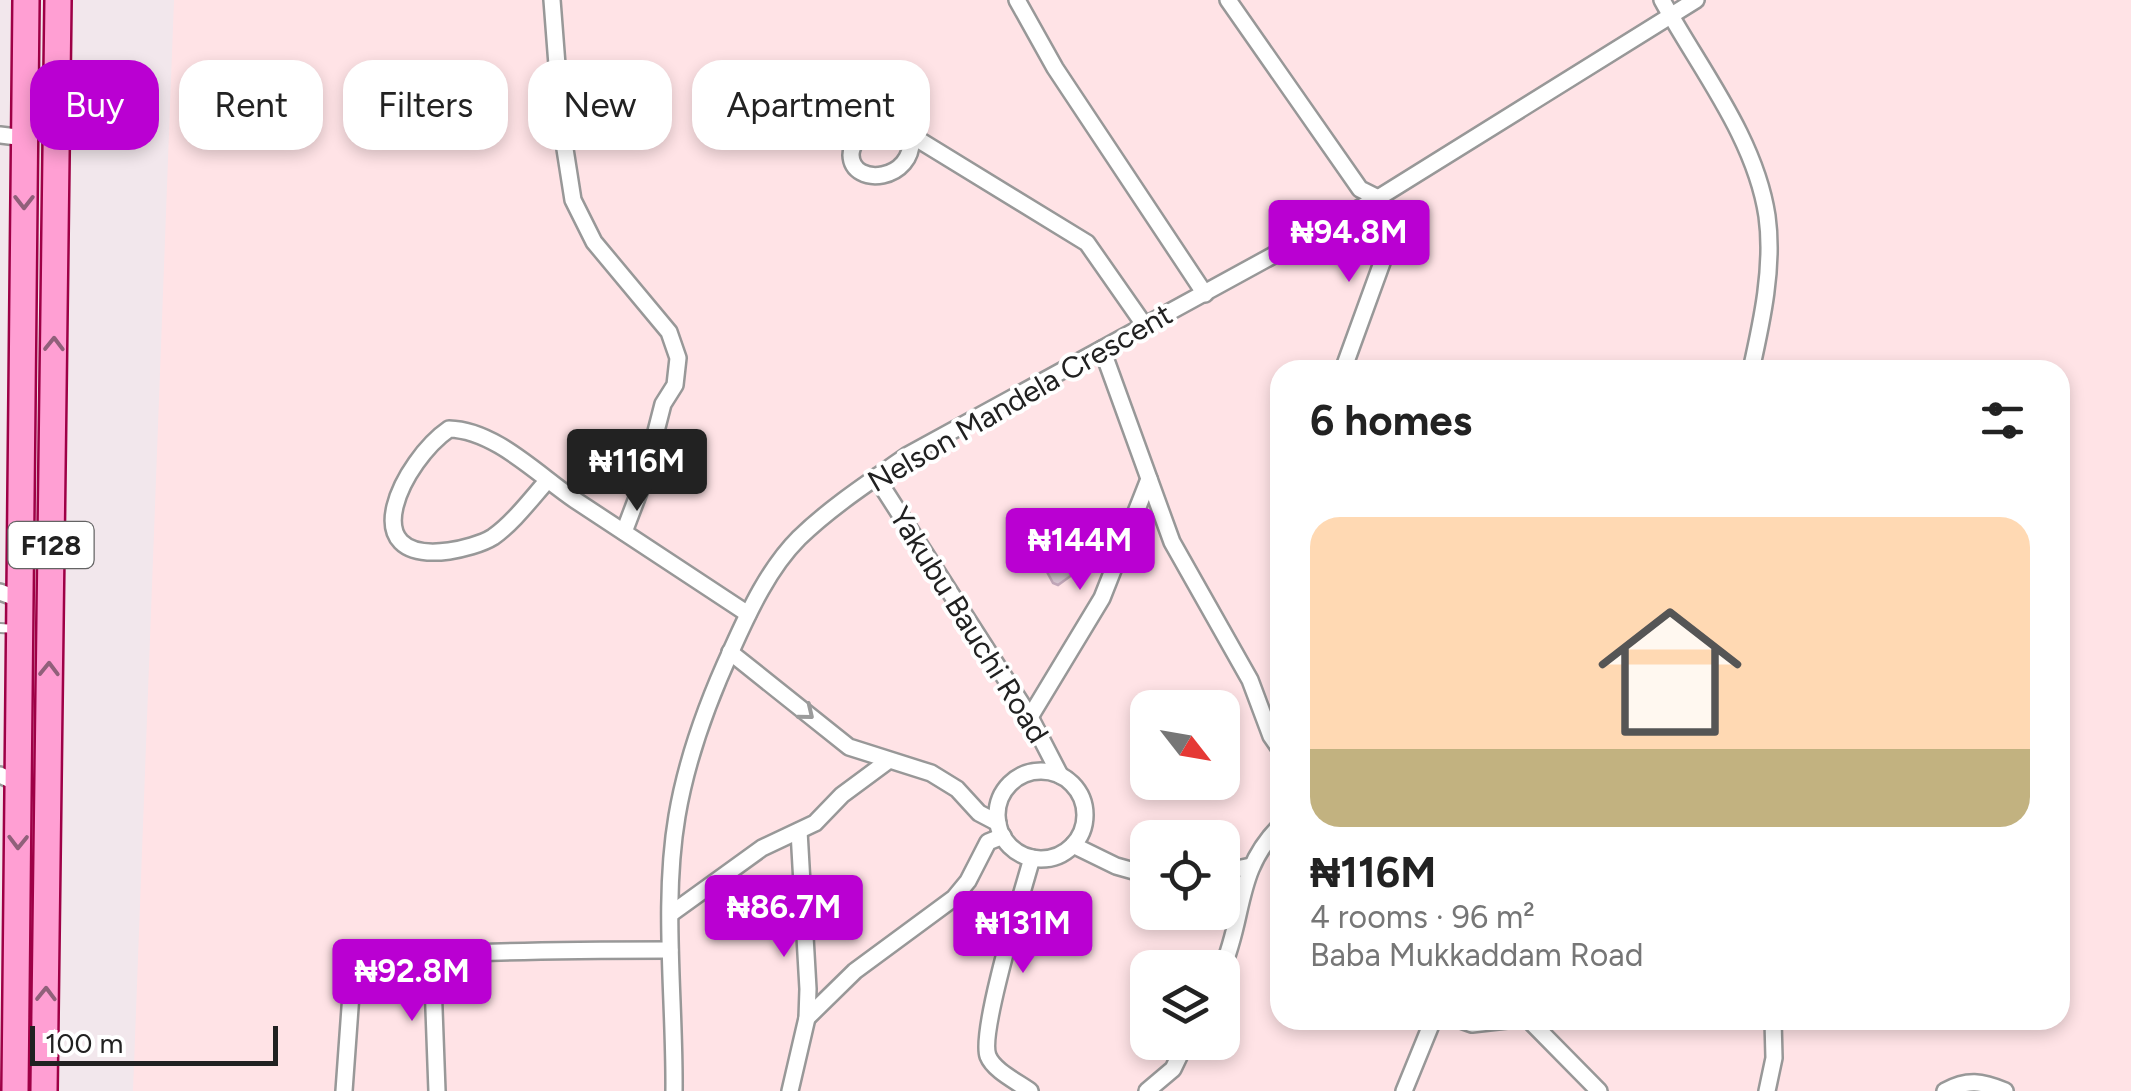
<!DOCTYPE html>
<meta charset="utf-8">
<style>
body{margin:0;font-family:Figtree,sans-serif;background:#f6f6f6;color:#222;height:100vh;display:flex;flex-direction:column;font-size:38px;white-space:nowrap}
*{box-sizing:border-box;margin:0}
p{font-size:32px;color:#767676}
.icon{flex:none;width:55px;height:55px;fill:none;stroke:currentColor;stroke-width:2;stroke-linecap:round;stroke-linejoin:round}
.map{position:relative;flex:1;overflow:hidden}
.side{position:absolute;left:1270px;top:360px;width:800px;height:670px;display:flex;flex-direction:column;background:#fff;border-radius:30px;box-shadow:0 5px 15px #0003}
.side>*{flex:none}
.banner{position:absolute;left:30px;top:60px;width:950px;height:90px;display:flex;gap:20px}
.needle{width:65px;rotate:121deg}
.buttons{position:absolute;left:1130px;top:690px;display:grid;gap:20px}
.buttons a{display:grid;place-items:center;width:110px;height:110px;border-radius:20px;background:#fff;box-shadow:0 5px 15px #0003;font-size:50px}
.scale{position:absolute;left:30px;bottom:25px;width:248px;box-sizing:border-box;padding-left:10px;border:5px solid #212121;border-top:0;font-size:28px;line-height:35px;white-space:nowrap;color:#212121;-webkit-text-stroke:8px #fff;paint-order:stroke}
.price{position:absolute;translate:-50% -85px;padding:0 22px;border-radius:10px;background:#ba00d2;color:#fff;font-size:32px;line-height:65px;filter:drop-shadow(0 2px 5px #0008)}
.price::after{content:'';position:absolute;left:50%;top:60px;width:30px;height:22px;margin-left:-15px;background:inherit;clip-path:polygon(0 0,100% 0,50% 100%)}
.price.current{background:#222;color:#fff}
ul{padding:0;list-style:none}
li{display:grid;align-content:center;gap:20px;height:530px;padding:0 40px}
li span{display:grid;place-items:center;height:310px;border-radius:30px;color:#555}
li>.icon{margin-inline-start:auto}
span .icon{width:180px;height:180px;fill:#fffc;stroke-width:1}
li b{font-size:42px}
h2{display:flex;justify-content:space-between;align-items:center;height:120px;padding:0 40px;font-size:42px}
.pill{padding:0 35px;border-radius:30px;background:#fff;box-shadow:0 5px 15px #0003;font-size:35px;line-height:90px}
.pill.current{background:#ba00d2;color:#fff}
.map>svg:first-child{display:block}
</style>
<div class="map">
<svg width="2131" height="1091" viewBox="0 0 2131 1091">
<rect width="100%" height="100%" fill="#f2e7ec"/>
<path fill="#ffe3e6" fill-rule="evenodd" d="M174 0H2131V1091H133ZM1280 370H2060V1020H1280ZM1148 708H1222V782H1148ZM1148 838H1222V912H1148ZM1148 968H1222V1042H1148Z"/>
<path fill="#d9c7d3" stroke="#c4a9bb" stroke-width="2.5" d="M1076 536 1094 559 1058 585 1053 583 1040 559Z"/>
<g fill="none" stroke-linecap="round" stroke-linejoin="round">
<g stroke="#989898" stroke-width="12">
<path id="service" d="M0 628 16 629"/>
</g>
<g stroke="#989898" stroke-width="20">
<g id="minor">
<path d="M552 0 562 130 573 200 594 242 669 332 678 358 675 385 663 404 643 482 624 532"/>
<path d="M1017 0 1055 68 1205 294"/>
<path d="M1228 0 1360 189 1378 198 1393 222 1387 249 1343 370"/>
<path d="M1662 0C1699 68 1755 137 1767 216 1774 266 1762 321 1751 370"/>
<path d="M0 135 25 138"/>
<path d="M911 137C915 181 852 188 851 155 851 143 863 130 870 121H888L1087 243 1145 326"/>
<path d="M1102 349 1172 542 1250 680 1271 736 1280 749"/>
<path d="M876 477 1030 717 1060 775"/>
<path d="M547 481C531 499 513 523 493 537 482 544 462 549 449 551 350 564 404 460 449 429 495 430 538 475 575 500 632 538 690 576 748 614"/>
<path d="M0 592 21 600"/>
<path d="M730 652 849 747 931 773 957 789 979 813 998 823"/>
<path d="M1030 717 1102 598 1149 479"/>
<circle cx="1041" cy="815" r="44"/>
<path d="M0 775 19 784"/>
<path d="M1073 845 1116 866 1148 875"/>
<path d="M1222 872 1251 866"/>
<path d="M672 913 762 848 815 823 842 795 888 761"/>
<path d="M432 955 437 1091"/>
<path d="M1222 969C1245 916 1235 871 1280 826"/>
<path d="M807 1018 855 971 954 898 968 881 988 842 1003 836"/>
<path d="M1461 1020 1472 1024 1507 1020"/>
<path d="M1529 1020 1599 1091"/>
<path d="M344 1091 351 994 361 970C396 953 438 955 476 953 541 950 605 950 670 950"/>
<path d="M674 1091C675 1002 662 904 677 816 687 757 707 703 732 649 749 611 769 568 799 538 832 506 871 481 908 455L1378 198 1696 0"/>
<path d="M790 1091 807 1018 808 989 799 831"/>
<path d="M1030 1091C1018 1082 994 1071 988 1056 979 1032 1023 890 1032 858"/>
<path d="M1147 1091 1173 1069 1186 1042"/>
<path d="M1404 1091 1433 1020"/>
<path d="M1767 1091 1774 1058 1773 1020"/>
<path d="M1945 1091C1967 1079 1982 1081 2005 1091"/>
</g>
</g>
<g stroke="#9e0046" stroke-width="30">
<g id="primary">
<path d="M15 1091 26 0"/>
<path d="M44 1091 58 0"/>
</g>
</g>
<use href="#service" stroke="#fff" stroke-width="8"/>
<use href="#minor" stroke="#fff" stroke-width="15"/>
<use href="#primary" stroke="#ff9fd3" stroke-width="25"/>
</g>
<defs><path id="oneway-chevron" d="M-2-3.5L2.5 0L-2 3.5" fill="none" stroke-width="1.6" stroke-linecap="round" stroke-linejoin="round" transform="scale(2.5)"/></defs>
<g stroke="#90607a">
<use href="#oneway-chevron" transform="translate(24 202) rotate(90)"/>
<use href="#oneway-chevron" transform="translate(54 344) rotate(-89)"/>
<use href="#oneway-chevron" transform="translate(49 669) rotate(-89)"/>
<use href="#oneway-chevron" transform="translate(18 842) rotate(91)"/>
<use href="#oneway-chevron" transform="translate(46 994) rotate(-89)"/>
</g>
<use stroke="#9b9b9b" href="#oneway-chevron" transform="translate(807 713) rotate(39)"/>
<g text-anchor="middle" stroke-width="8" stroke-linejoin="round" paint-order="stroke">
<rect fill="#fff" stroke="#646464" stroke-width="2.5" x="8.5" y="522" width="85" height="46" rx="8"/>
<g font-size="28" font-weight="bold" fill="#212121">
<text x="51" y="555">F128</text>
</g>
<g font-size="30" fill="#212121" stroke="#fff">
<text transform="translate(1020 398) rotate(-30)" y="10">Nelson Mandela Crescent</text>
<text transform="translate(969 625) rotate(58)" y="10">Yakubu Bauchi Road</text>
</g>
</g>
</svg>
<div class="buttons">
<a><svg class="needle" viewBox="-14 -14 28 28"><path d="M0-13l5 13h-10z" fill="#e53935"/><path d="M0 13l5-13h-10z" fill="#767676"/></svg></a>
<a><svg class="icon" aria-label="locate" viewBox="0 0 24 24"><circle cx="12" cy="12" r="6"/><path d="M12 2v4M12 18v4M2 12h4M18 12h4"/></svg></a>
<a><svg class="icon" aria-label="layers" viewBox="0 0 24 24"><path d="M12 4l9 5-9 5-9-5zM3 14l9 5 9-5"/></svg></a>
</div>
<div class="scale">100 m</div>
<b class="price" style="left:1349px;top:285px">₦94.8M</b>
<b class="price current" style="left:637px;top:514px">₦116M</b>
<b class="price" style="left:1080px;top:593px">₦144M</b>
<b class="price" style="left:784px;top:960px">₦86.7M</b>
<b class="price" style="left:1023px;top:976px">₦131M</b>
<b class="price" style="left:412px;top:1024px">₦92.8M</b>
<div class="banner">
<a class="pill current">Buy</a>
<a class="pill">Rent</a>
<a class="pill">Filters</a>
<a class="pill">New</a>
<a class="pill">Apartment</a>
</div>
<section class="side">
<h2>6 homes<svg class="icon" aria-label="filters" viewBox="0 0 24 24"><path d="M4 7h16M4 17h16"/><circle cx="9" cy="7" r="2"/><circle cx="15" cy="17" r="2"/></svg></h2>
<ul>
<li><span style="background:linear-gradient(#ffd9b3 75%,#c2b280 0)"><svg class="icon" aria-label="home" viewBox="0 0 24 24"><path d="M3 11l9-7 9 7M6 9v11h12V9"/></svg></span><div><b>₦116M</b><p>4 rooms · 96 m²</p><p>Baba Mukkaddam Road</p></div></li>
</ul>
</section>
</div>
